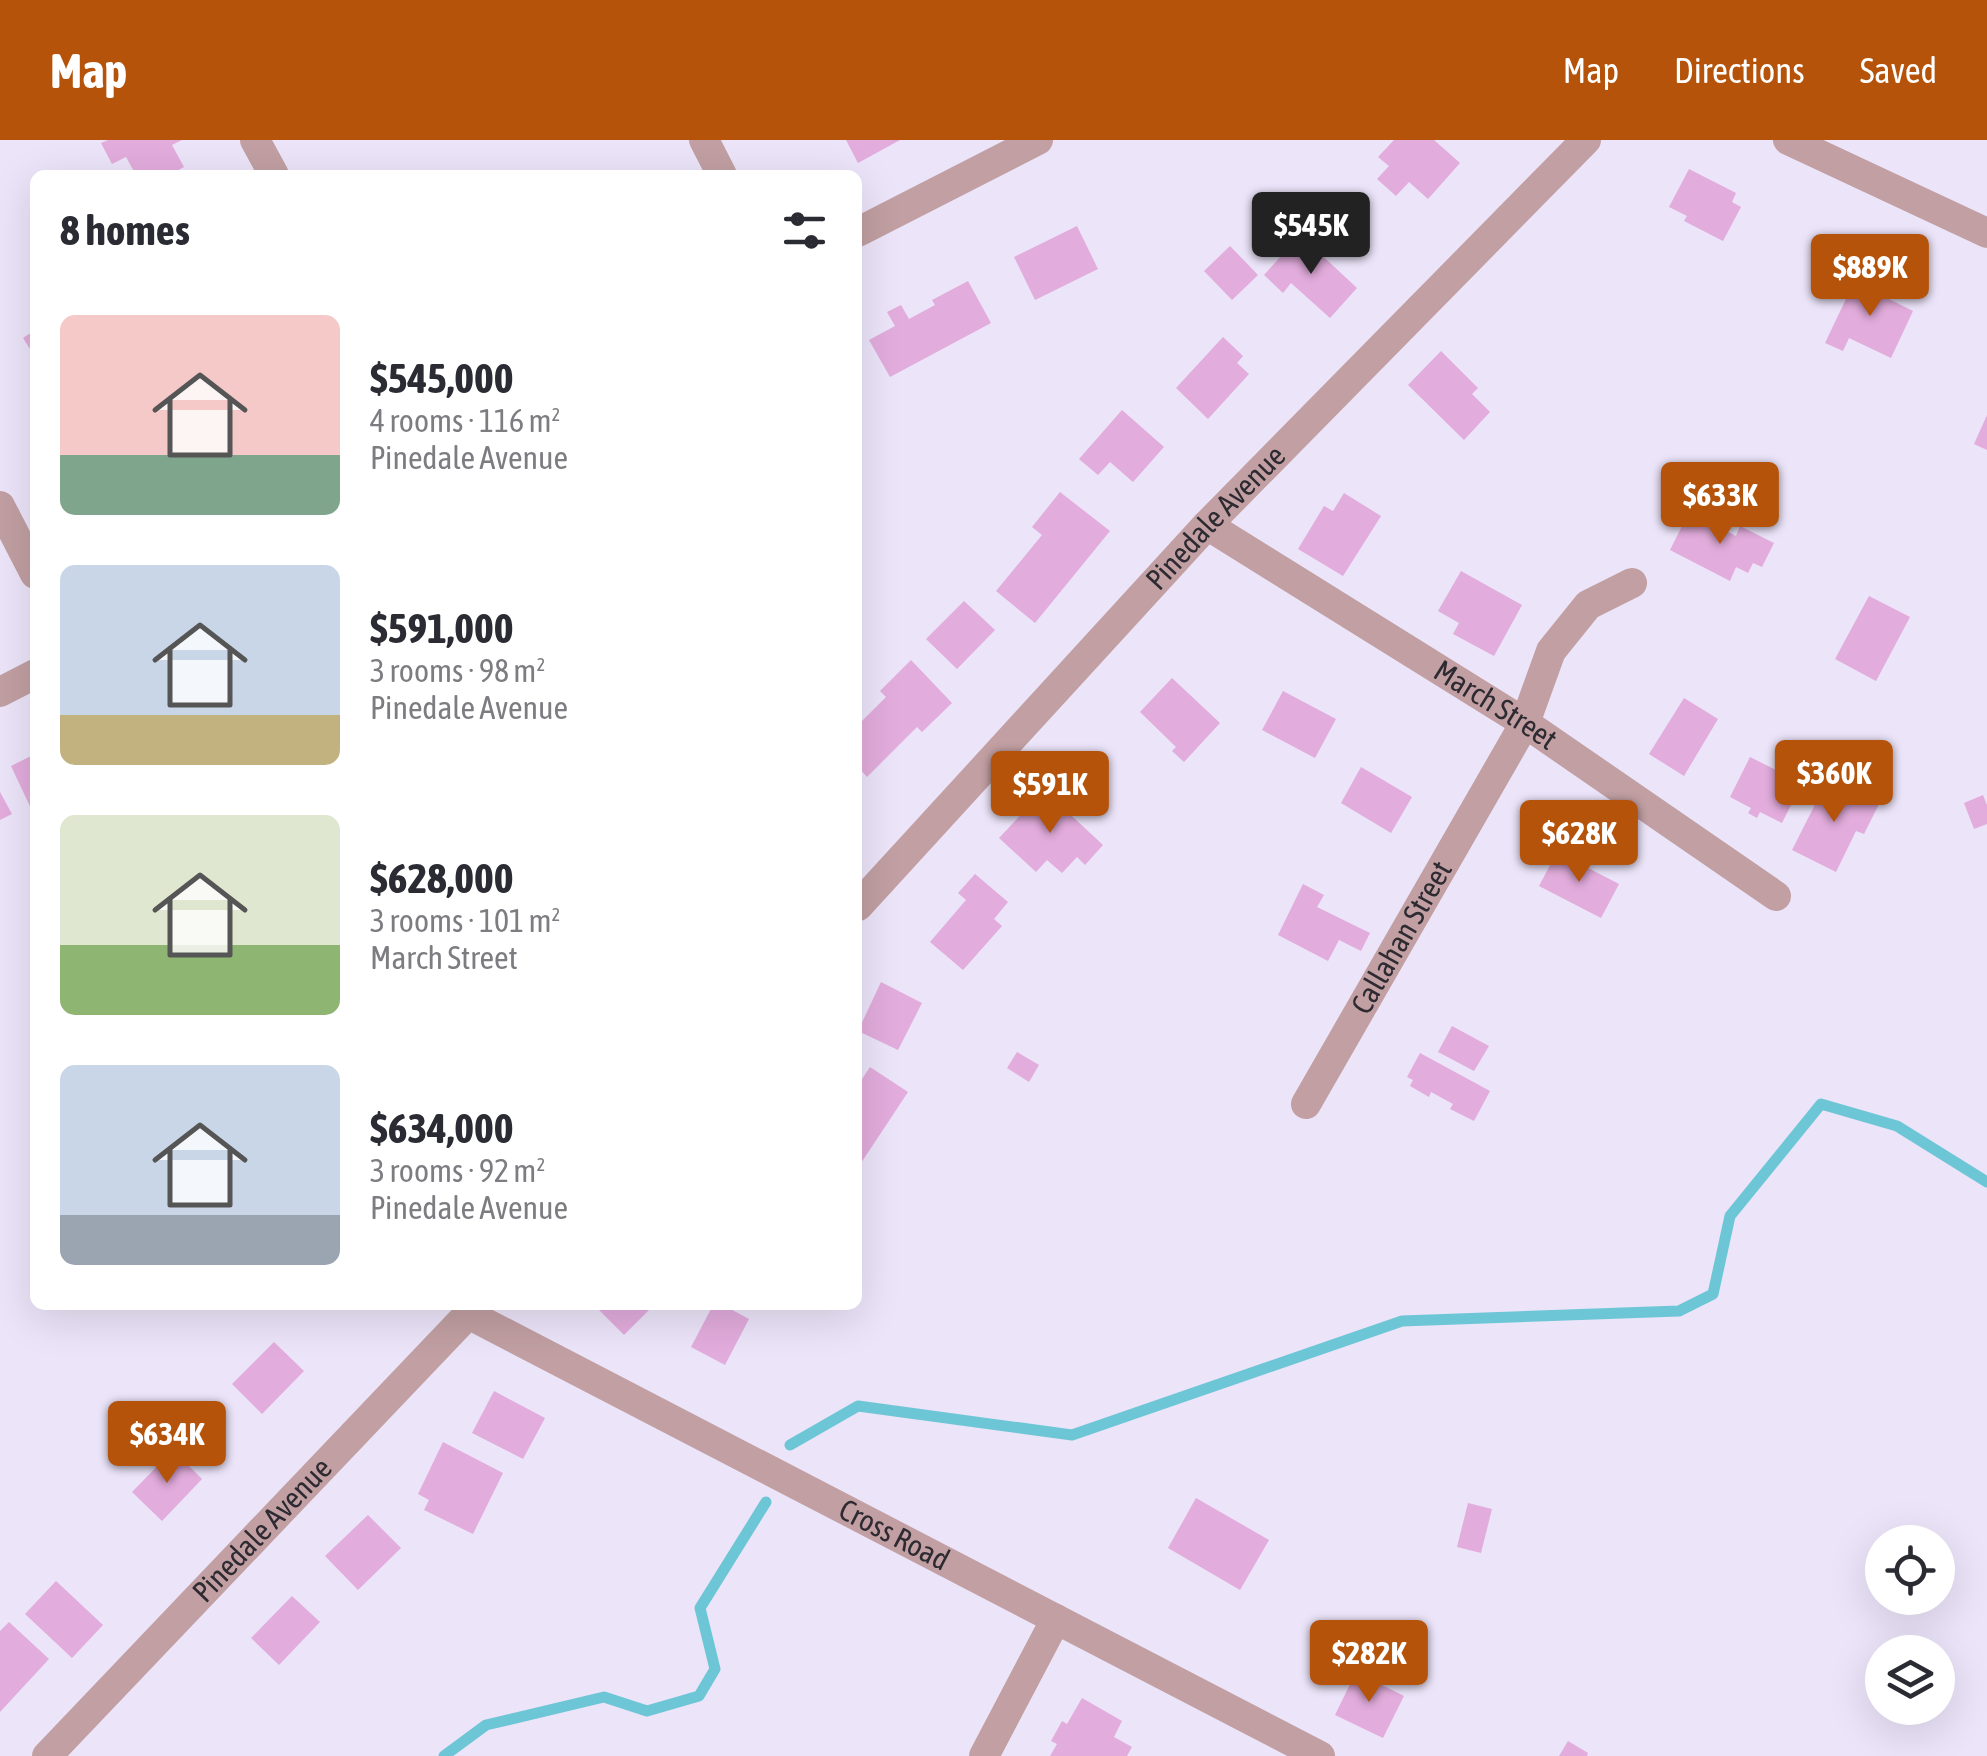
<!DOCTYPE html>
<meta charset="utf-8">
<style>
body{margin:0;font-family:"Asap Condensed",sans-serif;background:#f2f2f3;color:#2b2b33;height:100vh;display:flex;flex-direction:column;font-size:38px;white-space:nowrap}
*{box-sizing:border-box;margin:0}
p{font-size:32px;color:#7c7c81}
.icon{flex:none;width:55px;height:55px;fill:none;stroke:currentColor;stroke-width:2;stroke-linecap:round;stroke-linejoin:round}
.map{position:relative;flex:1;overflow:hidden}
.side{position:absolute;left:30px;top:30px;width:832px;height:1140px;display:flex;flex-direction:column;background:#fff;border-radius:15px;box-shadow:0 10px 40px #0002}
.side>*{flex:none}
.buttons{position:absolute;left:1865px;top:1385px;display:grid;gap:20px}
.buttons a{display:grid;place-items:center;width:90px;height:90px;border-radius:50%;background:#fff;box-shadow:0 10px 40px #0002;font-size:50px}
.price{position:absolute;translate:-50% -85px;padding:0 22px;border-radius:10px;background:#b45309;color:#fff;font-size:32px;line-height:65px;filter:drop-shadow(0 2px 5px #0008)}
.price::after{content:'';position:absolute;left:50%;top:60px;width:30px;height:22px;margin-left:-15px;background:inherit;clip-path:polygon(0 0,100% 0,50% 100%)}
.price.current{background:#222;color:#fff}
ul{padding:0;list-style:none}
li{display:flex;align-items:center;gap:30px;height:250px;padding:0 30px}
li span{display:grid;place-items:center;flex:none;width:280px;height:200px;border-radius:15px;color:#555}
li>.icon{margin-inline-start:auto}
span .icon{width:120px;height:120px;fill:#fffc;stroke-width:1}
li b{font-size:42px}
h2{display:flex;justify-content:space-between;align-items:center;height:120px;padding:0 30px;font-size:42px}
header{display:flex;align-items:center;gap:60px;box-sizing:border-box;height:140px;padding:0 50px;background:#b45309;color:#fff}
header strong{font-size:48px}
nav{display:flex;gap:55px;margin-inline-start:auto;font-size:35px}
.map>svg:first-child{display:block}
</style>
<header>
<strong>Map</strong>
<nav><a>Map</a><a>Directions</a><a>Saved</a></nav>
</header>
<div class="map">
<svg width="1987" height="1616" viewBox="0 0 1987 1616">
<rect width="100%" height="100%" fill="#ece4f9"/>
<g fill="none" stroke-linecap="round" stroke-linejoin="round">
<g stroke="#6dc6d6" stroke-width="11">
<path d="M790 1305 858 1266 1072 1295 1402 1181 1679 1171 1713 1154 1730 1076 1821 964 1897 986 1987 1042"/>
<path d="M444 1616 486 1585 604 1557 647 1571 699 1556 715 1529 700 1468 766 1362"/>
</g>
</g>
<g fill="#e2acdc">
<path d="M108 0H182L172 5 184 27 169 35H136L126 17 112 24 101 3Z"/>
<path d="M846 0H900L858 23Z"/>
<path d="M1394 0H1434L1460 23 1428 59 1409 42 1396 56 1377 39 1389 26 1378 17Z"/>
<path d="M1689 29 1736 53 1732 62 1741 67 1723 101 1684 81 1687 76 1669 67Z"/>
<path d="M1077 86 1098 129 1035 160 1014 117Z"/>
<path d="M1300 95 1357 148 1330 178 1291 143 1283 153 1264 135Z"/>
<path d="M1230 106 1258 135 1232 160 1204 131Z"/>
<path d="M1872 138 1892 147 1887 158 1913 171 1891 218 1849 198 1843 211 1825 203 1854 142 1867 148Z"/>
<path d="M968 141 991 183 890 237 869 200 895 186 887 172 901 165 909 179 935 165 932 160Z"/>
<path d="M35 190V217L23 198Z"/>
<path d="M1223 197 1243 216 1237 223 1249 234 1208 279 1176 248Z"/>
<path d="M1441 211 1478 248 1472 254 1490 272 1464 300 1408 245Z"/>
<path d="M1122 270 1164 307 1133 342 1110 322 1098 335 1079 319Z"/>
<path d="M1987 275V310L1974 304Z"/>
<path d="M1060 352 1110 391 1035 483 996 451 1042 395 1032 387Z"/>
<path d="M1344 353 1381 376 1343 436 1298 409 1324 366 1333 371Z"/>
<path d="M1689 372 1736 396 1740 386 1774 403 1762 427 1753 423 1748 433 1736 427 1730 441 1670 410Z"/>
<path d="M1461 431 1522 465 1494 516 1453 494 1459 483 1438 471Z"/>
<path d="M1869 456 1910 477 1876 541 1835 519Z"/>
<path d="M964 461 995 490 957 529 926 499Z"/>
<path d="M911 520 952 563 922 592 917 587 867 637 858 627V585L886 557 880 551Z"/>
<path d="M1172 538 1220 583 1184 622 1172 611 1176 607 1140 572Z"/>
<path d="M1283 551 1336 579 1315 618 1262 590Z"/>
<path d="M1684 558 1718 579 1684 636 1649 614Z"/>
<path d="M35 614V677L11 626Z"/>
<path d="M1750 617 1802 643 1782 683 1760 672 1757 678 1748 673 1751 668 1730 657Z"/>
<path d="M1361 627 1412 657 1391 693 1341 663Z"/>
<path d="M1828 639 1879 664 1864 694 1856 691 1836 732 1792 710Z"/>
<path d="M1044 650 1103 705 1085 725 1077 717 1062 733 1047 720 1036 732 999 698Z"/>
<path d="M0 652 12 674 0 680Z"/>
<path d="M1983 655 1987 665V684L1974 689 1964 663Z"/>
<path d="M1557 712 1619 744 1601 778 1539 746Z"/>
<path d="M975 734 1008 762 994 779 1002 786 963 830 930 802 966 760 958 753Z"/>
<path d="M1303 744 1324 755 1317 767 1370 793 1361 811 1339 800 1328 821 1278 795Z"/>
<path d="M881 842 922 863 898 910 858 891Z"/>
<path d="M1452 886 1489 906 1474 931 1438 912Z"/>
<path d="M1017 912 1039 925 1029 942 1007 928Z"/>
<path d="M1420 913 1490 951 1474 981 1450 969 1453 964 1431 952 1429 957 1410 946 1413 940 1407 937Z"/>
<path d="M870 927 908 952 861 1023 858 1021V945Z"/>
<path d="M594 1165H654L624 1195Z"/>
<path d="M713 1165H723L749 1179 725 1225 691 1207Z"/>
<path d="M274 1202 304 1231 262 1274 232 1244Z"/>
<path d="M494 1251 545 1278 523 1319 472 1293Z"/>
<path d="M443 1302 503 1333 473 1394 424 1370 429 1360 418 1354Z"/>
<path d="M173 1310 202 1339 162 1381 132 1352Z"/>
<path d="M1196 1358 1269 1400 1240 1450 1168 1408Z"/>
<path d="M1468 1363 1492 1369 1481 1413 1457 1407Z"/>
<path d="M368 1375 401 1408 358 1450 325 1416Z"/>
<path d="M56 1441 103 1485 72 1518 25 1474Z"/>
<path d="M292 1456 320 1482 279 1525 251 1498Z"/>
<path d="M9 1482 49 1519 0 1572V1491Z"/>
<path d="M1356 1532 1404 1556 1383 1598 1335 1575Z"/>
<path d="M1082 1558 1122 1581 1114 1597 1132 1607 1127 1616H1050L1057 1604 1051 1601 1062 1581 1067 1584Z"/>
<path d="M1568 1601 1588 1613 1587 1616H1559Z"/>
</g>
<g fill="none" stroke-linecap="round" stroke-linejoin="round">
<g stroke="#c19fa2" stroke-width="30">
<path d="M255 0 274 35"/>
<path d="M704 0 722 35"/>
<path d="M1788 0 1987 93"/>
<path d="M858 92 1038 0"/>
<path d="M0 366 35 434"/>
<path id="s1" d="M1207 385 1525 583 1776 756"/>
<path d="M0 552 35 534"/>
<path id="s2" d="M858 766 1207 385 1586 0"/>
<path id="s3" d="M1306 964 1525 583 1551 511 1588 465 1632 443"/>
<path id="s4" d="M468 1174 1320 1616"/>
<path id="s5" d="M47 1616 477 1165"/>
<path d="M984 1616 1056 1479"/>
</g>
</g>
<g text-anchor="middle" stroke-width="8" stroke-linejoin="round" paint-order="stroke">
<g font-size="30" fill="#2d2a32" stroke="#f7f4fc">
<text dy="10" stroke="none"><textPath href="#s2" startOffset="528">Pinedale Avenue</textPath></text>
<text dy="10" stroke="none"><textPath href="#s1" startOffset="340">March Street</textPath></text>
<text dy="10" stroke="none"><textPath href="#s3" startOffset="192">Callahan Street</textPath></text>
<text dy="10" stroke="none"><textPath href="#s5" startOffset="312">Pinedale Avenue</textPath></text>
<text dy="10" stroke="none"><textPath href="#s4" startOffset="480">Cross Road</textPath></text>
</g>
</g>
</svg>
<div class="buttons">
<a><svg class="icon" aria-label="locate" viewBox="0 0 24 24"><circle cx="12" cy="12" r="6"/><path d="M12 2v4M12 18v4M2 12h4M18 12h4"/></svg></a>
<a><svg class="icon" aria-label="layers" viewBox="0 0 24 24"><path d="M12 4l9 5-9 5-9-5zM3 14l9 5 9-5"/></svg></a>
</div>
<b class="price current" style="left:1311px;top:137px">$545K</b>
<b class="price" style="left:1870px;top:179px">$889K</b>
<b class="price" style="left:1720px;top:407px">$633K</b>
<b class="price" style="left:1834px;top:685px">$360K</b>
<b class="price" style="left:1050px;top:696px">$591K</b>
<b class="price" style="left:1579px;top:745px">$628K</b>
<b class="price" style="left:167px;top:1346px">$634K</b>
<b class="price" style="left:1369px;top:1565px">$282K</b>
<section class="side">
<h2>8 homes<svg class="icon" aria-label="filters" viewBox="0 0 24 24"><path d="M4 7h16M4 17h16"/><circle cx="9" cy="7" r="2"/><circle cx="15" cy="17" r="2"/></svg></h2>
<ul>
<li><span style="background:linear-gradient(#f6c9c9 70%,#7fa58c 0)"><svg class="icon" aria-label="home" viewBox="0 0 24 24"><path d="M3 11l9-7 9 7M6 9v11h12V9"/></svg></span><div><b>$545,000</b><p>4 rooms · 116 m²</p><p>Pinedale Avenue</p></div></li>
<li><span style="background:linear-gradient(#c9d6e8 75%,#c2b280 0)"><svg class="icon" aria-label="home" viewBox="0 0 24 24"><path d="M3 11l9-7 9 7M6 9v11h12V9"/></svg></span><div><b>$591,000</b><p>3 rooms · 98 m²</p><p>Pinedale Avenue</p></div></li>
<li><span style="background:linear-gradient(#dfe7d0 65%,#8fb573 0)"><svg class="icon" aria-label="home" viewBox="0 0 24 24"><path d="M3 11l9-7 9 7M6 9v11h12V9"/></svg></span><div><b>$628,000</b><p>3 rooms · 101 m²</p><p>March Street</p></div></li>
<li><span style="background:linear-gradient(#c9d6e8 75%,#9aa5b1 0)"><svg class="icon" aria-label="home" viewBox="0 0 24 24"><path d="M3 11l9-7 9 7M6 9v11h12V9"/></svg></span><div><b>$634,000</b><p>3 rooms · 92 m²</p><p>Pinedale Avenue</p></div></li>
</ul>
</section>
</div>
